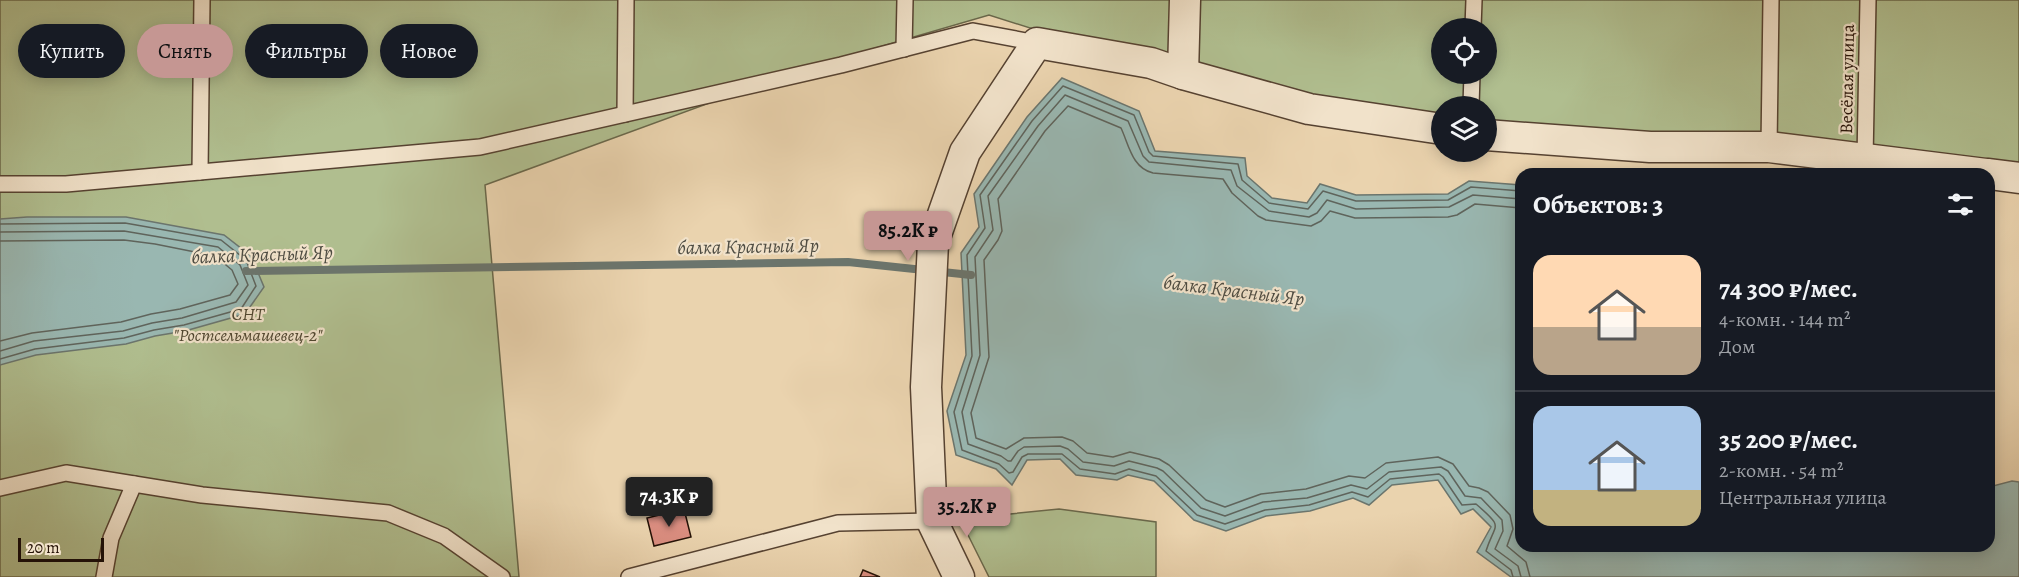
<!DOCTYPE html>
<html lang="ru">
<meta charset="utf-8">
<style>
body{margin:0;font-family:Alegreya,serif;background:#242831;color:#f1f3f6;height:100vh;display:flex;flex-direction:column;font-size:22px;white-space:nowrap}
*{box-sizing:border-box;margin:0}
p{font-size:20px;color:#9ea1a6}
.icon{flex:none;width:33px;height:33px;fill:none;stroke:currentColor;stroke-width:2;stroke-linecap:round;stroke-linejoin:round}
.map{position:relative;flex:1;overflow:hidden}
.panel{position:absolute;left:1515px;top:168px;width:480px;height:384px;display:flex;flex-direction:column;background:#171b24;border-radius:18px;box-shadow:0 3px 15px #0003}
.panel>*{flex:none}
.banner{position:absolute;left:18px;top:24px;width:570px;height:54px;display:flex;gap:12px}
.controls{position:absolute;left:1431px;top:18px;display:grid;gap:12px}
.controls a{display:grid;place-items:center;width:66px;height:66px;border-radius:50%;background:#171b24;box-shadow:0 3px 15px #0003;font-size:30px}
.scale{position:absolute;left:18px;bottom:15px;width:86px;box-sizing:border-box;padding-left:6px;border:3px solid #251207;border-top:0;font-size:16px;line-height:21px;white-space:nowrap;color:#251207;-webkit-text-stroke:4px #f1e2ca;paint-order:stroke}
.price{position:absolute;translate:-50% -51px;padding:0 14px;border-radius:6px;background:#c59692;color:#111;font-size:20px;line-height:39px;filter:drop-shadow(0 2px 3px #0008)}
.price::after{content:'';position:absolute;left:50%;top:36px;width:18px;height:14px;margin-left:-9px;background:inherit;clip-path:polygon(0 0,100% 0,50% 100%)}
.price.on{background:#222;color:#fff}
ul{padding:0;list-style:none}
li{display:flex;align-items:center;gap:18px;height:150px;padding:0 18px}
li+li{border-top:2px solid #363941}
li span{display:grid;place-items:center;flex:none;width:168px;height:120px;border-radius:18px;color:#555}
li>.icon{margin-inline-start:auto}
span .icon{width:72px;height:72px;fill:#fffc;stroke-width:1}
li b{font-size:26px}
h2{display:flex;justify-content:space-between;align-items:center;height:72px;padding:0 18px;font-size:26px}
.tag{padding:0 21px;border-radius:27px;background:#171b24;box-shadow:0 3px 15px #0003;font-size:21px;line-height:54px}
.tag.on{background:#c59692;color:#111}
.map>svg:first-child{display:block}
</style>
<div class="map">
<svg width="2019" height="577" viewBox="0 0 2019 577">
<rect width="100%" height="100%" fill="#ead3ae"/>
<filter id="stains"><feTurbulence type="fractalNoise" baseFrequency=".00333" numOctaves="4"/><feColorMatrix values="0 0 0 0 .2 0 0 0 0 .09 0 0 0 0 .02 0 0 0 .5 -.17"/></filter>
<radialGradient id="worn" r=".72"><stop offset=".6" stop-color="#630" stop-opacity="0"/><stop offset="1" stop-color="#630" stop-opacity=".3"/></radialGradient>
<g fill="#b0be8f" stroke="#6a684b" stroke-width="1.5" fill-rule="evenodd">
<path d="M0 0H2019V178L1487 140 1486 106H1442L1441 136 1314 118 989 15 797 71 485 185 519 577H0ZM1442 28H1486V74H1442Z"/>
<path d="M1059 509 1156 522V577H989L960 519Z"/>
</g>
<g fill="#99b7b1" stroke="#6b756d" stroke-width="1.5">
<path d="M1062 78 1139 111 1155 151 1245 158 1247 176 1272 198 1307 203 1320 184 1356 195 1448 194 1469 181 1521 185V546H1989V487L2012 481 2019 482V577H1511L1477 552 1491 527 1473 509 1461 514 1438 480 1392 485 1369 505 1353 498 1310 511 1266 516 1226 531 1194 520 1154 481 1128 475 1117 480 1076 475 1060 459 1027 460 1012 485 996 469 956 455 947 411 966 355 961 253 979 227 974 194 1027 117Z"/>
<path d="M27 217H126L224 235 251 256 264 287 245 314 185 331 155 336 126 344 36 355 0 365V219Z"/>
</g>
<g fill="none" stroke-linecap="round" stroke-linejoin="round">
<g stroke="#5f645c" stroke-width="1.5">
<path d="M1521 208 1475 204 1457 215 1448 217 1355 218 1330 211 1321 221 1311 226 1266 220 1258 216 1232 193 1223 179 1153 173C1132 168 1129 145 1121 128L1068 106 1045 131 998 199 1002 231 998 240 984 260 989 357 971 413 976 438 1006 449 1024 438 1062 437 1073 441 1087 453 1113 457 1130 452 1159 459 1169 465 1206 500 1225 507 1261 494 1306 489 1349 476 1365 478 1386 463 1438 457 1453 464 1469 486 1479 488 1488 492 1510 515 1513 529 1507 546 1526 562 1530 577"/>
<path d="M0 224 125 223 221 240 246 260 256 286 241 309 184 325 154 330 124 338 35 349 0 359"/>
<path d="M0 232 124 231 218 247 240 265 248 285 236 302 182 318 152 323 123 331 34 341 0 351"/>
<path d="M0 241 124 240 155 244 215 256 232 270 238 284 230 295 180 309 151 314 121 322 32 333 0 341"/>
<path d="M1513 577 1511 570 1486 551C1495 522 1505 529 1476 504L1462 505 1443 477 1439 474 1390 479 1368 497 1352 492 1309 505 1265 510 1225 524 1197 515 1156 476 1129 469 1115 474 1080 469 1062 454H1028L1022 457 1013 472 1009 473 999 464 962 450 954 412 972 356 967 255 985 228 980 195 1032 121 1063 86 1134 115 1149 152 1153 156 1238 164 1242 180 1269 203 1308 209 1323 191 1356 201 1448 200 1471 187 1521 191"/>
<path d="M1521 577 1518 566 1495 549 1503 531 1502 520 1481 498 1465 496 1448 471 1441 467 1389 472 1367 489 1351 485 1307 498 1263 502 1225 516 1201 508 1163 471 1157 468 1129 461 1114 466 1083 462 1068 449 1060 446 1024 447 1018 451 1011 461H1008L1001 456 968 444 962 412 980 355 975 257 993 230 988 196 1038 126 1065 95 1128 121 1143 156 1149 162 1231 170 1237 186 1269 211 1309 217 1317 213 1327 200 1356 209 1449 207 1473 195 1521 199"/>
</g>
<path stroke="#6b756d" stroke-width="8" d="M246 271 848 262 971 275"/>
</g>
<g fill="#db8e81" stroke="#251207" stroke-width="1.5">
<path d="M684 509 691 537 654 546 647 518Z"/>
<path d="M863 570 880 577H860Z"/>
</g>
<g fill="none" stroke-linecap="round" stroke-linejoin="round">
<g stroke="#564231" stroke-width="18">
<g id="service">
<path d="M1473 28 1474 0"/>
<path d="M904 49 905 0"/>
<path d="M1471 106 1472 74"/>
<path d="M625 114 626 0"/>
<path d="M1769 147 1771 0"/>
<path d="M1865 159 1868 0"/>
<path d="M200 172 202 0"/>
<path d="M0 184H66L480 147 841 65 973 31 1037 43"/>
<path d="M0 488 66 473 202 495 388 513 444 536 502 577"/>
<path d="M104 577 111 538 134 484"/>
<path d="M629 577 838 523 932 521"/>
</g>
</g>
<g stroke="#564231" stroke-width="33">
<g id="minor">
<path d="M1183 74 1185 0"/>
<path d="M1486 135 1650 147H1769L1986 174"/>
<path d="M1989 174 2019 178"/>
<path d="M959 577 932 521 926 387 933 243 965 152 1037 43 1151 63 1183 74 1309 109 1442 129"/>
</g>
</g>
<use href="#service" stroke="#f1e2ca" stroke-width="15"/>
<use href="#minor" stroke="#f1e2ca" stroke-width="30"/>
</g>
<g text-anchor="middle" stroke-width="4.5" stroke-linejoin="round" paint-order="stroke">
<g font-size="18" fill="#251207" stroke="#f1e2ca">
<text transform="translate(1847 79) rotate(-89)" y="6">Весёлая улица</text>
</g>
<g font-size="18" font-style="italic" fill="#4f4630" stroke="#f1e2ca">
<text x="248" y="320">СНТ<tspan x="248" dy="21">"Ростсельмашевец-2"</tspan></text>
</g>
<g font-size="20" font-style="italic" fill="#4e4c42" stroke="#f1e2ca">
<text transform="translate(748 246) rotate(-1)" y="7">балка Красный Яр</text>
<text transform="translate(262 254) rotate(-2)" y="7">балка Красный Яр</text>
<text transform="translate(1234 290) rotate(7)" y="7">балка Красный Яр</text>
</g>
</g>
<rect width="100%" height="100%" filter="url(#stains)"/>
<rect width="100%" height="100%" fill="url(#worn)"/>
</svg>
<div class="controls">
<a><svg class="icon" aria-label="locate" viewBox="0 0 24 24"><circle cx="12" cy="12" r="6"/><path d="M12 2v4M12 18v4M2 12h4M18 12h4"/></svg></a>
<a><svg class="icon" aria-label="layers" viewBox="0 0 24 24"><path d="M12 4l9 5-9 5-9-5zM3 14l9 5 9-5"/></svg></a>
</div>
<div class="scale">20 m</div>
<b class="price" style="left:908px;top:262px">85.2K ₽</b>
<b class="price on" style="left:669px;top:528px">74.3K ₽</b>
<b class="price" style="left:967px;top:538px">35.2K ₽</b>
<div class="banner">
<a class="tag">Купить</a>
<a class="tag on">Снять</a>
<a class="tag">Фильтры</a>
<a class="tag">Новое</a>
</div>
<section class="panel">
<h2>Объектов: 3<svg class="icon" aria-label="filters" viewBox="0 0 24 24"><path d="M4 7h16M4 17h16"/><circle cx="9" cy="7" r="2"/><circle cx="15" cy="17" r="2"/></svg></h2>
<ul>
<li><span style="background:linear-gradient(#ffd9b3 60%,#b9a48a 0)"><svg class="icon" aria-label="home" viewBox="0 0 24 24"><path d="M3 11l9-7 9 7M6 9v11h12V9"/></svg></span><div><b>74 300 ₽/мес.</b><p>4-комн. · 144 m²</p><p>Дом</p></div></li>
<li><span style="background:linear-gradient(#a9c7e8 70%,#c2b280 0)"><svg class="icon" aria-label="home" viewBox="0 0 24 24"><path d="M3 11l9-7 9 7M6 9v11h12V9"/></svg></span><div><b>35 200 ₽/мес.</b><p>2-комн. · 54 m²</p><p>Центральная улица</p></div></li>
</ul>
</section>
</div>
